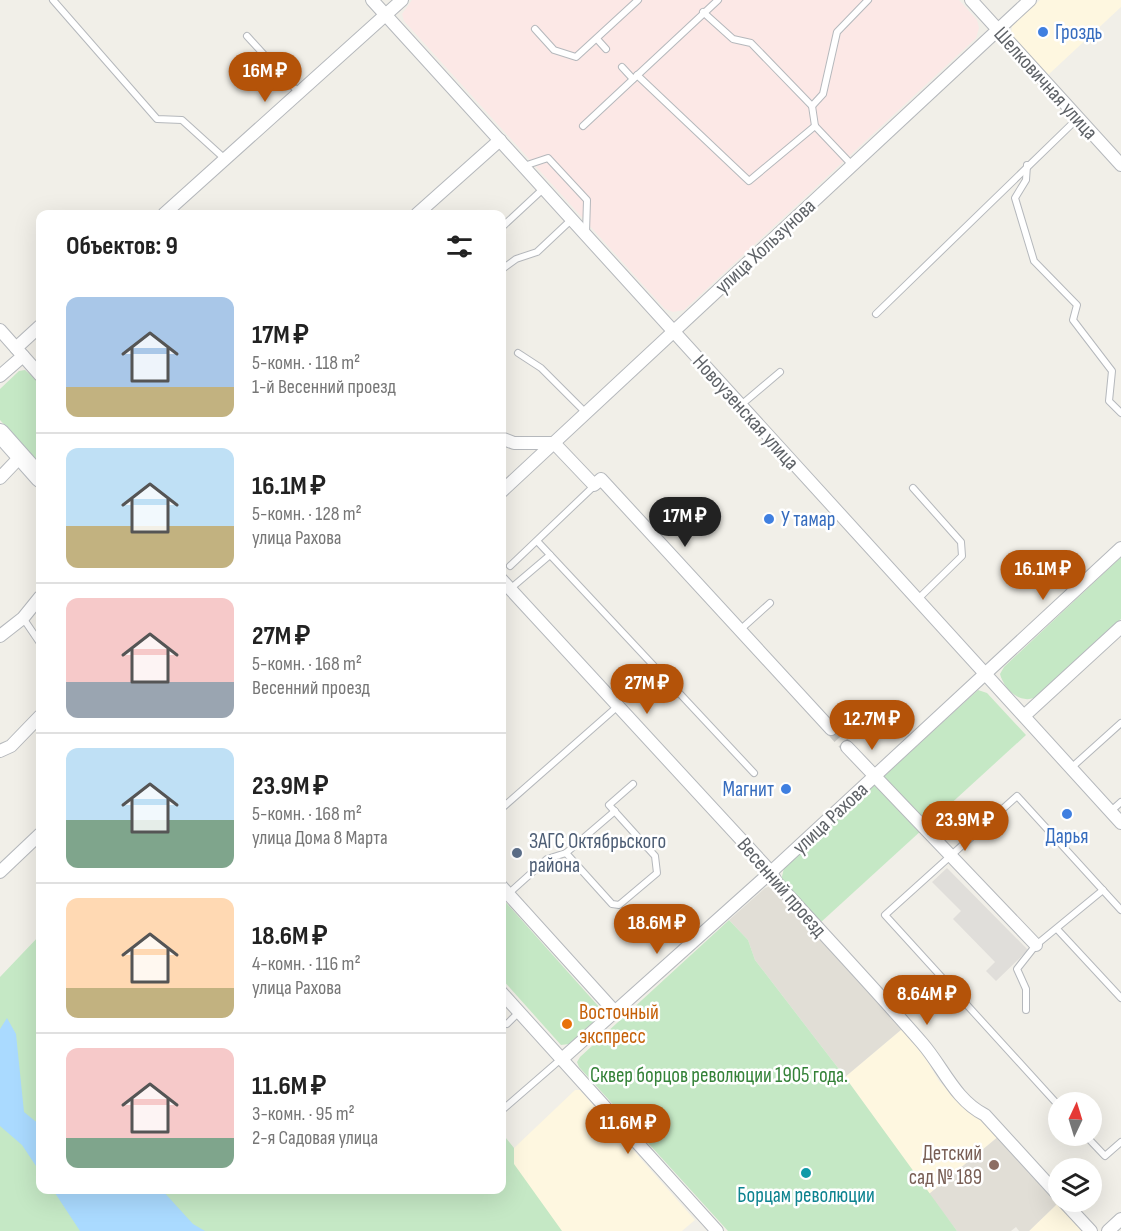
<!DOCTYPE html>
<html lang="ru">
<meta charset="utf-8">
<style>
body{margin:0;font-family:"Sofia Sans Condensed",sans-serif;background:#f2f2f2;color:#222;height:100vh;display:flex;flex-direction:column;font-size:22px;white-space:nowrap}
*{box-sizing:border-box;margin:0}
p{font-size:20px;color:#767676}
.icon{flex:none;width:33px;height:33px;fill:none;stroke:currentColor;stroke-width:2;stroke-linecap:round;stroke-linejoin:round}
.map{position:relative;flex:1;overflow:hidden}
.sheet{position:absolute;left:36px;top:210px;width:470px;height:984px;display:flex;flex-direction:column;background:#fff;border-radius:12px;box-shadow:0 6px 24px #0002}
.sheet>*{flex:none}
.needle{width:39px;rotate:4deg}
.tools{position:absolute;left:1048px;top:1092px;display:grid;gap:12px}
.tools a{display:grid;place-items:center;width:54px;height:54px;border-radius:50%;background:#fff;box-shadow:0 6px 24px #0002;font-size:30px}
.price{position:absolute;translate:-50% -51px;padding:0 14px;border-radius:21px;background:#b45309;color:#fff;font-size:20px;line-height:39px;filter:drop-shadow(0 2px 3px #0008)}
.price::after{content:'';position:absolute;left:50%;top:36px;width:18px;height:14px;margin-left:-9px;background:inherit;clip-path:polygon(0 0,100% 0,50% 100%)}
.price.selected{background:#222;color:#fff}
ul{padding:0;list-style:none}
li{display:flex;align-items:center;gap:18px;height:150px;padding:0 30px}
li+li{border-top:2px solid #e0e0e0}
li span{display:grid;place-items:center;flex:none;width:168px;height:120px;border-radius:12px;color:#555}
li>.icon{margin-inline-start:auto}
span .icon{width:72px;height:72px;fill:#fffc;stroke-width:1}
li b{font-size:26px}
h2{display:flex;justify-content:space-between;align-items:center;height:72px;padding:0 30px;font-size:26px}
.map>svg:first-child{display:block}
</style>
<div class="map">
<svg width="1121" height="1231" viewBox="0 0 1121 1231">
<rect width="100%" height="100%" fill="#f1efe8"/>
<g fill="#fef7e0">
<path d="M1040 0H1121V7L1048 75 1011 35 1012 26Z"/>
<path d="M902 1029 920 1049 939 1081 971 1113 983 1118 999 1136 929 1194 845 1077Z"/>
<path d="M575 1090H580L695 1220 682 1231H547L513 1185 514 1148Z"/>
<path d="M1058 1203 1083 1231H1029L1052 1209Z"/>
</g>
<path fill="#e0deda" d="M947 868 1028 950 996 981 986 971 995 962 953 919 961 911 932 882Z"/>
<g fill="#e1ded6">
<path d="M771 886 902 1029 845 1077 755 960 748 940 729 920 765 888Z"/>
<path d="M999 1136 1058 1203 1029 1231H1019L1016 1227 1011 1231H957L929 1194Z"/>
</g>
<path fill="#fce8e6" d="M412 0H959L977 20 979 28 976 38 684 310 673 312 665 309 404 21 402 14Z"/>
<g fill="#c5e8c5">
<path d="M25 370 40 383V464L0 420V389L19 371Z"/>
<path d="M1121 557V619L1036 697C1020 705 1004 689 1000 674L1004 667Z"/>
<path d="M978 690 987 693 1026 735 820 923 781 881 784 868Z"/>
<path d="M501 897 600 1008 601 1015 569 1044 561 1045 501 978Z"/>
<path d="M729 920 748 940 755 960 845 1077 957 1231H728L579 1067 577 1062 580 1057Z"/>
<path d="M40 935V1190H501V1132L514 1148V1164L562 1231H0V977Z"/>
</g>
<g fill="#aadaff">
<path d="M7 1018 16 1034 24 1112 40 1125V1172L22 1145 0 1126V1029Z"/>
<path d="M53 1190H162L193 1224 205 1231H80Z"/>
</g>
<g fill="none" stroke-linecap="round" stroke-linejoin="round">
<path stroke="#ccccc8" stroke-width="12" stroke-dasharray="12 6" stroke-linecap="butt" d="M831 729 847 747"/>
<g stroke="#b5b8bc" stroke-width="8">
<g id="lane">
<path d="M53 0 157 119 182 120 225 159"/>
<path d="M703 12 733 39 751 43 812 106 815 126 852 165"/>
<path d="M535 29 554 50 576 57 638 0"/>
<path d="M247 36 299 93"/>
<path d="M597 39 606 49"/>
<path d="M622 67 633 79"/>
<path d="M637 75 749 181 815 126"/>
<path d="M812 106 823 94 837 32 868 0"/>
<path d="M583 126 718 0"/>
<path d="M1027 165 1026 180 1015 198 1034 261 1077 305 1073 320 1112 371 1109 401 1121 413"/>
<path d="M524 166 548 158 587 200 586 233"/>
<path d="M501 228 543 189"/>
<path d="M501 270 516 259 537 252 571 220"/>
<path d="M876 314 1078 118"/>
<path d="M518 353 541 368 586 413"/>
<path d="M741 405 780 372"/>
<path d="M913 488 961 542 962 556 917 600"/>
<path d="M538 542 754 773"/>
<path d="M510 566 594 486"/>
<path d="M510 589 550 555"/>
<path d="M23 618 40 643"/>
<path d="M740 630 770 603"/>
<path d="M1071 768 1121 723"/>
<path d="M501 809 618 706"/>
<path d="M1111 811 1121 802"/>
<path d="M566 853 612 904 619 905 657 873 655 856 609 805 633 784"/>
<path d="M508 894 547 859 566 853 615 811"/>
<path d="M1057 929 1121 998"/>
<path d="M1026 1010V989L1017 969 1036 945 1103 890"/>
<path d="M507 1024 519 1012"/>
<path d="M1059 1106 885 915 1017 796 1121 910"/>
<path d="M501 1111 561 1059"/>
<path d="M1086 1136 1105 1156 1121 1142"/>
</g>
</g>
<g stroke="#b5b8bc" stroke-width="14">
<g id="street">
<path d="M372 0 1121 823"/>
<path d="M971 0 1121 165"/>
<path d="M164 214 402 0"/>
<path d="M417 214 500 140"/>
<path d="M0 330 40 375"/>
<path d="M16 348 40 326"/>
<path d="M0 376 23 356"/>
<path d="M501 438 514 443H554L594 485 601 479 831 729"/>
<path d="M0 478 21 456"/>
<path d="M501 492 1030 0"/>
<path d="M501 579 771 872 777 883C825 936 875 989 922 1043 943 1067 955 1100 985 1115L1059 1196"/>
<path d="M0 636 23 618 40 597"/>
<path d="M1024 716 1121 627"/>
<path d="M847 747 1036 945"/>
<path d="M0 751 11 746 40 716"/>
<path d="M0 872 40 834"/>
<path d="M501 886 616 1013"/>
<path d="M501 992 717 1231"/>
<path d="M562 1059 771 872 1121 548"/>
<path d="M1064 1202 1091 1231"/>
<path d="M1108 1231 1121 1219"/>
</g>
</g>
<g stroke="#b6babf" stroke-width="20">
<path id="secondary" d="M0 433 40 478"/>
</g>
<use href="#lane" stroke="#fff" stroke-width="6"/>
<use href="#street" stroke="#fff" stroke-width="12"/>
<use href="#secondary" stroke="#fff" stroke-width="18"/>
</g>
<g fill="#3f7fe0" stroke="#fff" stroke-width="2">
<circle cx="1043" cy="32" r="6"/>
<circle cx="769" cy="519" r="6"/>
<circle cx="786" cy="789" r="6"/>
<circle cx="1067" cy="814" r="6"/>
</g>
<circle fill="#5c6f8a" stroke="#fff" stroke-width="2" cx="517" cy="853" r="6"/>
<circle fill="#e8710a" stroke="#fff" stroke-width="2" cx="567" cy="1024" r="6"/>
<circle fill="#8d6e63" stroke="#fff" stroke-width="2" cx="994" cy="1165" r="6"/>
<circle fill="#0f9aa8" stroke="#fff" stroke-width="2" cx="806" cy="1173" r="6"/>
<g text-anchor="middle" stroke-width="5" stroke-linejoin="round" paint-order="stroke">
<g font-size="21" fill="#366cbe" stroke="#fff" text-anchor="start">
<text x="1055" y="39">Гроздь</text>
<text x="781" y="526">У тамар</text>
<text x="774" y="796" text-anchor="end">Магнит</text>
<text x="1067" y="843" text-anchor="middle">Дарья</text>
</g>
<g font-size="21" fill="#5f6368" stroke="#fff">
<text transform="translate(1046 83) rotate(48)" y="7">Шелковичная улица</text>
<text transform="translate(765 246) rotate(-43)" y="7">улица Хользунова</text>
<text transform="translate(746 412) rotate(48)" y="7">Новоузенская улица</text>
<text transform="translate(830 818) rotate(-43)" y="7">улица Рахова</text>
<text transform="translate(782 887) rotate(49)" y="7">Весенний проезд</text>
</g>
<g font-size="21" fill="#4e5e75" stroke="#fff" text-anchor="start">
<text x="529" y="848">ЗАГС Октябрьского<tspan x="529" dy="24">района</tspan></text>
</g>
<g font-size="21" fill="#c56008" stroke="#fff" text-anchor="start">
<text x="579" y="1019">Восточный<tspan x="579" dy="24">экспресс</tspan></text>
</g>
<g font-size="21" fill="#348238" stroke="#fff">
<text x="719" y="1082">Сквер борцов революции 1905 года.</text>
</g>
<g font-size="21" fill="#785e54" stroke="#fff" text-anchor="end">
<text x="982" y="1160">Детский<tspan x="982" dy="24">сад № 189</tspan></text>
</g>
<g font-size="21" fill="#0d838f" stroke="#fff">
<text x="806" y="1202">Борцам революции</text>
</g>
</g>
</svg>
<div class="tools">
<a><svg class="needle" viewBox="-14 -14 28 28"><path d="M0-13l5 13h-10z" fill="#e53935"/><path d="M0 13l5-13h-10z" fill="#767676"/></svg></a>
<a><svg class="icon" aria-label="layers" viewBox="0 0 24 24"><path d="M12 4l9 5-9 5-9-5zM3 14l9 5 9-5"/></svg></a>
</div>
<b class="price" style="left:265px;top:103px">16M ₽</b>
<b class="price selected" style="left:685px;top:548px">17M ₽</b>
<b class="price" style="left:1043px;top:601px">16.1M ₽</b>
<b class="price" style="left:647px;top:715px">27M ₽</b>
<b class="price" style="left:872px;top:751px">12.7M ₽</b>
<b class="price" style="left:965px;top:852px">23.9M ₽</b>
<b class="price" style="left:657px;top:955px">18.6M ₽</b>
<b class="price" style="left:927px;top:1026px">8.64M ₽</b>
<b class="price" style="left:628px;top:1155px">11.6M ₽</b>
<section class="sheet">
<h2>Объектов: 9<svg class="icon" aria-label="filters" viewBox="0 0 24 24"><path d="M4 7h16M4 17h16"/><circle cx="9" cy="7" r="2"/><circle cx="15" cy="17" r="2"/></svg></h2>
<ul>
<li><span style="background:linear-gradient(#a9c7e8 75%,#c2b280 0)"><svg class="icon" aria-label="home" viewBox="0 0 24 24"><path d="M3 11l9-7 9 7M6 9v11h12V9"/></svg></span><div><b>17M ₽</b><p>5-комн. · 118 m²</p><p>1-й Весенний проезд</p></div></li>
<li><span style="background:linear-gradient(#bfe0f5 65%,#c2b280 0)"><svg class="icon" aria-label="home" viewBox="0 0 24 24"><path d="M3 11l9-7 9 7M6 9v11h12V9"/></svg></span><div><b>16.1M ₽</b><p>5-комн. · 128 m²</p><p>улица Рахова</p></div></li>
<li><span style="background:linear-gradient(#f6c9c9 70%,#9aa5b1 0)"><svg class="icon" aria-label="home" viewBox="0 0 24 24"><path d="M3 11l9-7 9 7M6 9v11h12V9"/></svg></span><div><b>27M ₽</b><p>5-комн. · 168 m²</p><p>Весенний проезд</p></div></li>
<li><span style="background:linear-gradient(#bfe0f5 60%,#7fa58c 0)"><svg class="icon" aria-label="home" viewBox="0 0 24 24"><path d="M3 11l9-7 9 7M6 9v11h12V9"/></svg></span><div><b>23.9M ₽</b><p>5-комн. · 168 m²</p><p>улица Дома 8 Марта</p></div></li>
<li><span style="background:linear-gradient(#ffd9b3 75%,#c2b280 0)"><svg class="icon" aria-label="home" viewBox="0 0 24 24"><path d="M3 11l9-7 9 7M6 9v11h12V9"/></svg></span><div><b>18.6M ₽</b><p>4-комн. · 116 m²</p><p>улица Рахова</p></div></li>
<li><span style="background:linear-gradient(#f6c9c9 75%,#7fa58c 0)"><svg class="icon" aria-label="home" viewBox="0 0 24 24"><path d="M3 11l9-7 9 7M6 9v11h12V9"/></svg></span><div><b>11.6M ₽</b><p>3-комн. · 95 m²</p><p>2-я Садовая улица</p></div></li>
</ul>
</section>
</div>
